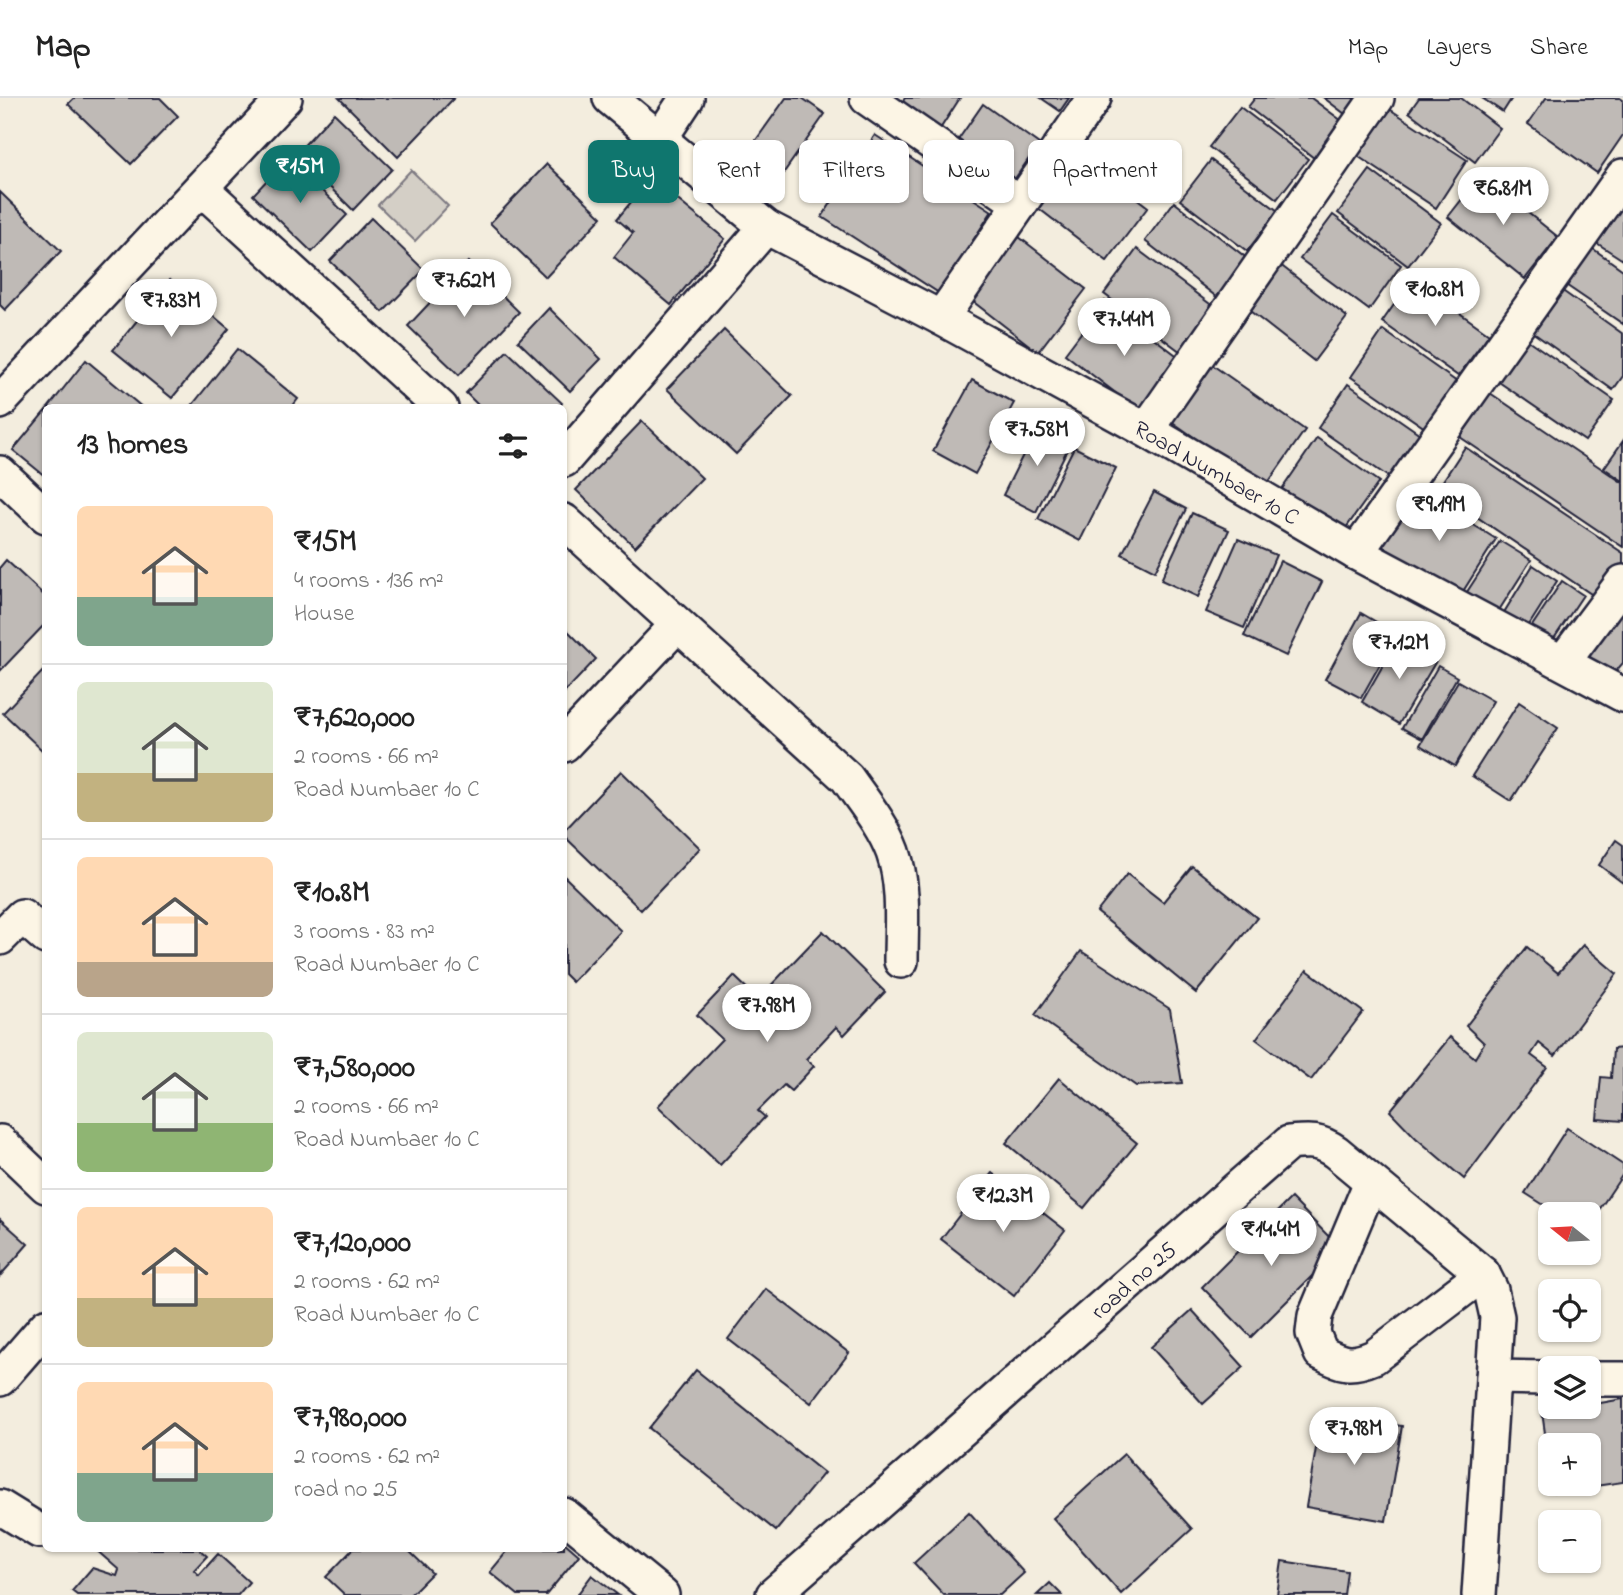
<!DOCTYPE html>
<meta charset="utf-8">
<style>
body{margin:0;font-family:"Indie Flower",sans-serif;background:#f6f6f6;color:#222;height:100vh;display:flex;flex-direction:column;font-size:26px;white-space:nowrap}
*{box-sizing:border-box;margin:0}
p{font-size:23px;color:#767676}
.icon{flex:none;width:38px;height:38px;fill:none;stroke:currentColor;stroke-width:2;stroke-linecap:round;stroke-linejoin:round}
.map{position:relative;flex:1;overflow:hidden}
.panel{position:absolute;left:42px;top:306px;width:525px;height:1148px;display:flex;flex-direction:column;background:#fff;border-radius:10px;box-shadow:0 2px 5px #0004}
.panel>*{flex:none}
.guide{position:absolute;left:588px;top:42px;width:665px;height:63px;display:flex;gap:14px}
.needle{width:46px;rotate:288deg}
.fabs{position:absolute;left:1538px;top:1104px;display:grid;gap:14px}
.fabs a{display:grid;place-items:center;width:63px;height:63px;border-radius:10px;background:#fff;box-shadow:0 2px 5px #0004;font-size:35px}
.price{position:absolute;translate:-50% -60px;padding:0 16px;border-radius:24px;background:#fff;color:#222;font-size:23px;line-height:46px;filter:drop-shadow(0 2px 4px #0008)}
.price::after{content:'';position:absolute;left:50%;top:42px;width:21px;height:16px;margin-left:-10px;background:inherit;clip-path:polygon(0 0,100% 0,50% 100%)}
.price.active{background:#0f766e;color:#fff}
ul{padding:0;list-style:none}
li{display:flex;align-items:center;gap:21px;height:175px;padding:0 35px}
li+li{border-top:2px solid #e0e0e0}
li span{display:grid;place-items:center;flex:none;width:196px;height:140px;border-radius:10px;color:#555}
li>.icon{margin-inline-start:auto}
span .icon{width:84px;height:84px;fill:#fffc;stroke-width:1}
li b{font-size:30px}
h2{display:flex;justify-content:space-between;align-items:center;height:84px;padding:0 35px;font-size:30px}
.chip{padding:0 24px;border-radius:10px;background:#fff;box-shadow:0 2px 5px #0004;font-size:24px;line-height:63px}
.chip.active{background:#0f766e;color:#fff}
header{display:flex;align-items:center;gap:42px;box-sizing:border-box;height:98px;padding:0 35px;background:#fff;border-bottom:2px solid #e0e0e0}
header strong{font-size:33px}
nav{display:flex;gap:38px;margin-inline-start:auto;font-size:24px}
.map>svg:first-child{display:block}
</style>
<header>
<strong>Map</strong>
<nav><a>Map</a><a>Layers</a><a>Share</a></nav>
</header>
<div class="map">
<svg width="1623" height="1497" viewBox="0 0 1623 1497">
<rect width="100%" height="100%" fill="#f3edde"/>
<filter id="ink" filterUnits="userSpaceOnUse"><feTurbulence type="fractalNoise" baseFrequency=".0143" numOctaves="2"/><feDisplacementMap in="SourceGraphic" scale="14" xChannelSelector="R" yChannelSelector="G"/><feConvolveMatrix kernelMatrix="1 2 1 2 8 2 1 2 1" color-interpolation-filters="sRGB"/></filter>
<g filter="url(#ink)">
<path fill="#d4cfc6" stroke="#7b7880" stroke-width="2" d="M411 72 448 108 415 143 378 107Z"/>
<g fill="#bfbab6" stroke="#22223b" stroke-width="2">
<path d="M74 0H160L178 18 131 66 68 6Z"/>
<path d="M339 0H454L398 59Z"/>
<path d="M786 0H802L825 16 775 87 741 63Z"/>
<path d="M905 0H960L940 31 901 6Z"/>
<path d="M1041 0H1069L1060 13Z"/>
<path d="M1255 0H1311L1342 23 1314 60 1248 9Z"/>
<path d="M1324 0H1364L1349 19Z"/>
<path d="M1419 0H1461L1500 30 1475 64 1409 14Z"/>
<path d="M1482 0H1512L1503 14Z"/>
<path d="M1546 0H1620L1623 2V37L1597 75 1528 26Z"/>
<path d="M983 6 1039 46 1014 82 958 42Z"/>
<path d="M1240 9 1308 61 1277 101 1209 49Z"/>
<path d="M1388 10 1467 62 1436 110 1356 57Z"/>
<path d="M334 15 392 71 353 112 296 56Z"/>
<path d="M875 37 992 113 939 195 822 119Z"/>
<path d="M1074 52 1148 109 1107 163 1033 106Z"/>
<path d="M288 60 347 117 312 154 253 97Z"/>
<path d="M1211 62 1278 113 1247 153 1180 102Z"/>
<path d="M547 66 602 119 546 179 490 125Z"/>
<path d="M1370 72 1441 125 1408 168 1338 115Z"/>
<path d="M1481 77 1558 139 1525 181 1448 119Z"/>
<path d="M651 80 725 141 671 207 614 159 633 135 617 121Z"/>
<path d="M0 94 61 153 5 212 0 207Z"/>
<path d="M1623 95V162L1586 138Z"/>
<path d="M1174 104 1248 161 1218 200 1145 143Z"/>
<path d="M1333 117 1401 167 1369 212 1300 161Z"/>
<path d="M371 120 424 172 383 214 330 163Z"/>
<path d="M1019 139 1086 191 1038 254 971 202Z"/>
<path d="M1585 145 1623 172V226L1560 183Z"/>
<path d="M1137 151 1214 209 1181 254 1104 196Z"/>
<path d="M1274 162 1347 219 1314 263 1241 206Z"/>
<path d="M468 164 519 214 459 277 408 228Z"/>
<path d="M1412 181 1489 236 1458 278 1382 224Z"/>
<path d="M170 182 229 231 172 300 113 252Z"/>
<path d="M1557 189 1623 236V278L1613 292 1528 231Z"/>
<path d="M1105 203 1184 263 1143 316 1065 256Z"/>
<path d="M549 210 601 261 570 293 518 243Z"/>
<path d="M724 232 792 298 736 356 667 291Z"/>
<path d="M1383 232 1457 284 1425 330 1351 279Z"/>
<path d="M1522 238 1614 302 1585 343 1493 280Z"/>
<path d="M237 251 298 301 291 310H190Z"/>
<path d="M507 253 562 305 558 310H481L466 295Z"/>
<path d="M86 262 143 310H48Z"/>
<path d="M1211 266 1305 332 1265 389 1171 323Z"/>
<path d="M972 282 1014 305 975 376 933 353Z"/>
<path d="M1348 286 1420 336 1390 380 1318 330Z"/>
<path d="M1490 295 1623 385V449L1460 339Z"/>
<path d="M46 312V379L13 352Z"/>
<path d="M642 323 702 380 635 449 576 392Z"/>
<path d="M1038 327 1071 344 1036 414 1003 397Z"/>
<path d="M1317 340 1379 384 1343 434 1282 391Z"/>
<path d="M1623 343V383L1604 370Z"/>
<path d="M1074 349 1116 370 1080 443 1038 421Z"/>
<path d="M1465 349 1623 455V474L1603 504 1437 392Z"/>
<path d="M1418 392 1496 441 1460 498 1382 448Z"/>
<path d="M1154 394 1186 411 1155 473 1122 456Z"/>
<path d="M1192 415 1229 432 1198 499 1161 482Z"/>
<path d="M1238 441 1276 457 1244 530 1206 514Z"/>
<path d="M1500 443 1531 462 1494 520 1463 500Z"/>
<path d="M6 462 46 499V525L0 573V469Z"/>
<path d="M1280 463 1322 484 1286 558 1244 538Z"/>
<path d="M1533 467 1557 483 1524 535 1500 521Z"/>
<path d="M1562 483 1583 497 1547 551 1526 537Z"/>
<path d="M1623 501V565L1610 580 1580 556Z"/>
<path d="M1361 515 1397 536 1361 600 1325 581Z"/>
<path d="M564 529 596 561 564 595Z"/>
<path d="M1398 541 1436 563 1399 626 1362 604Z"/>
<path d="M1438 568 1457 579 1422 641 1402 630Z"/>
<path d="M46 570V656L3 615Z"/>
<path d="M1458 583 1493 603 1455 668 1420 647Z"/>
<path d="M1519 604 1558 630 1511 703 1472 678Z"/>
<path d="M621 673 700 750 641 812 564 738V733Z"/>
<path d="M1616 742 1623 747V785L1599 767Z"/>
<path d="M1192 768 1257 820 1196 895 1097 814 1127 776 1163 804Z"/>
<path d="M564 778 621 833 572 884 564 876Z"/>
<path d="M823 833 885 894 844 937 836 929 806 961 814 968 791 993 784 987 758 1013 765 1019 720 1067 658 1008 722 941 697 917 734 878 758 901Z"/>
<path d="M1583 847 1617 876 1555 958 1539 945 1531 957 1547 969 1464 1081 1416 1040 1390 1013 1450 939 1475 960 1484 945 1466 928 1527 849 1558 875Z"/>
<path d="M1081 853 1170 911 1182 985 1136 988 1035 917Z"/>
<path d="M1307 872 1363 914 1311 982 1256 941Z"/>
<path d="M1623 950V1023L1597 1021 1601 979 1611 980 1613 951Z"/>
<path d="M1059 980 1137 1045 1084 1110 1006 1045Z"/>
<path d="M1567 1030 1623 1067V1076L1589 1127V1116H1558L1525 1095Z"/>
<path d="M992 1075 1065 1132 1014 1198 941 1141Z"/>
<path d="M1291 1100 1340 1150 1251 1239 1202 1189Z"/>
<path d="M0 1121 28 1146 0 1178Z"/>
<path d="M766 1191 849 1255 811 1305 728 1241Z"/>
<path d="M1192 1212 1244 1269 1203 1306 1151 1249Z"/>
<path d="M696 1272 824 1375 776 1433 649 1330Z"/>
<path d="M1623 1301V1384L1554 1394 1553 1386H1589V1348H1550V1371L1542 1314 1589 1309V1307Z"/>
<path d="M1322 1315 1402 1328 1386 1423 1306 1409Z"/>
<path d="M1124 1356 1192 1431 1121 1496 1053 1420Z"/>
<path d="M969 1414 1024 1475 1000 1497H944L914 1465Z"/>
<path d="M564 1444 579 1457 546 1497H518L490 1474 509 1451H564Z"/>
<path d="M95 1451H199L207 1458 194 1472 199 1477 218 1456 249 1484 238 1497H77L72 1493 92 1470 117 1478 119 1472Z"/>
<path d="M353 1451H407L432 1475 410 1497H345L326 1479Z"/>
<path d="M1282 1463 1347 1473 1344 1497H1277Z"/>
<path d="M592 1477 618 1497H577Z"/>
<path d="M1050 1485 1062 1497H1037Z"/>
</g>
<g fill="none" stroke-linecap="round" stroke-linejoin="round">
<g stroke="#22223b" stroke-width="38">
<g id="minor">
<path d="M610 0 766 129 941 220 1146 332 1356 455 1623 597"/>
<path d="M867 0 1020 106"/>
<path d="M660 41 687 0"/>
<path d="M201 90 441 310"/>
<path d="M941 220 1094 0"/>
<path d="M0 304 285 0"/>
<path d="M1146 332 1377 0"/>
<path d="M564 362 766 129"/>
<path d="M0 375 46 418"/>
<path d="M564 423 847 680C863 703 883 727 893 754 905 788 901 827 901 863"/>
<path d="M1356 455 1623 78"/>
<path d="M1563 564 1623 484"/>
<path d="M564 647 677 527"/>
<path d="M0 840 22 818 46 839"/>
<path d="M0 1044 46 1088"/>
<path d="M1371 1084 1315 1218 1313 1235 1321 1255C1343 1266 1350 1269 1374 1259L1483 1176"/>
<path d="M1493 1279 1550 1280"/>
<path d="M0 1281 46 1228"/>
<path d="M1589 1281H1623"/>
<path d="M0 1409 39 1433"/>
<path d="M564 1417 662 1497"/>
<path d="M773 1497 1289 1045C1310 1043 1319 1042 1336 1054L1483 1176 1491 1192 1497 1219 1479 1497"/>
</g>
</g>
<use href="#minor" stroke="#fcf5e5" stroke-width="33"/>
</g>
</g>
<g text-anchor="middle" stroke-width="5" stroke-linejoin="round" paint-order="stroke">
<g font-size="23" fill="#22223b" stroke="#fcf5e5">
<text transform="translate(1217 374) rotate(30)" y="8">Road Numbaer 10 C</text>
<text transform="translate(1133 1182) rotate(-41)" y="8">road no 25</text>
</g>
</g>
</svg>
<div class="fabs">
<a><svg class="needle" viewBox="-14 -14 28 28"><path d="M0-13l5 13h-10z" fill="#e53935"/><path d="M0 13l5-13h-10z" fill="#767676"/></svg></a>
<a><svg class="icon" aria-label="locate" viewBox="0 0 24 24"><circle cx="12" cy="12" r="6"/><path d="M12 2v4M12 18v4M2 12h4M18 12h4"/></svg></a>
<a><svg class="icon" aria-label="layers" viewBox="0 0 24 24"><path d="M12 4l9 5-9 5-9-5zM3 14l9 5 9-5"/></svg></a>
<a>+</a>
<a>−</a>
</div>
<b class="price active" style="left:300px;top:107px">₹15M</b>
<b class="price" style="left:1503px;top:129px">₹6.81M</b>
<b class="price" style="left:464px;top:221px">₹7.62M</b>
<b class="price" style="left:1435px;top:230px">₹10.8M</b>
<b class="price" style="left:171px;top:241px">₹7.83M</b>
<b class="price" style="left:1124px;top:260px">₹7.44M</b>
<b class="price" style="left:1037px;top:370px">₹7.58M</b>
<b class="price" style="left:1439px;top:445px">₹9.19M</b>
<b class="price" style="left:1399px;top:583px">₹7.12M</b>
<b class="price" style="left:767px;top:946px">₹7.98M</b>
<b class="price" style="left:1003px;top:1136px">₹12.3M</b>
<b class="price" style="left:1271px;top:1170px">₹14.4M</b>
<b class="price" style="left:1354px;top:1369px">₹7.98M</b>
<div class="guide">
<a class="chip active">Buy</a>
<a class="chip">Rent</a>
<a class="chip">Filters</a>
<a class="chip">New</a>
<a class="chip">Apartment</a>
</div>
<section class="panel">
<h2>13 homes<svg class="icon" aria-label="filters" viewBox="0 0 24 24"><path d="M4 7h16M4 17h16"/><circle cx="9" cy="7" r="2"/><circle cx="15" cy="17" r="2"/></svg></h2>
<ul>
<li><span style="background:linear-gradient(#ffd9b3 65%,#7fa58c 0)"><svg class="icon" aria-label="home" viewBox="0 0 24 24"><path d="M3 11l9-7 9 7M6 9v11h12V9"/></svg></span><div><b>₹15M</b><p>4 rooms · 136 m²</p><p>House</p></div></li>
<li><span style="background:linear-gradient(#dfe7d0 65%,#c2b280 0)"><svg class="icon" aria-label="home" viewBox="0 0 24 24"><path d="M3 11l9-7 9 7M6 9v11h12V9"/></svg></span><div><b>₹7,620,000</b><p>2 rooms · 66 m²</p><p>Road Numbaer 10 C</p></div></li>
<li><span style="background:linear-gradient(#ffd9b3 75%,#b9a48a 0)"><svg class="icon" aria-label="home" viewBox="0 0 24 24"><path d="M3 11l9-7 9 7M6 9v11h12V9"/></svg></span><div><b>₹10.8M</b><p>3 rooms · 83 m²</p><p>Road Numbaer 10 C</p></div></li>
<li><span style="background:linear-gradient(#dfe7d0 65%,#8fb573 0)"><svg class="icon" aria-label="home" viewBox="0 0 24 24"><path d="M3 11l9-7 9 7M6 9v11h12V9"/></svg></span><div><b>₹7,580,000</b><p>2 rooms · 66 m²</p><p>Road Numbaer 10 C</p></div></li>
<li><span style="background:linear-gradient(#ffd9b3 65%,#c2b280 0)"><svg class="icon" aria-label="home" viewBox="0 0 24 24"><path d="M3 11l9-7 9 7M6 9v11h12V9"/></svg></span><div><b>₹7,120,000</b><p>2 rooms · 62 m²</p><p>Road Numbaer 10 C</p></div></li>
<li><span style="background:linear-gradient(#ffd9b3 65%,#7fa58c 0)"><svg class="icon" aria-label="home" viewBox="0 0 24 24"><path d="M3 11l9-7 9 7M6 9v11h12V9"/></svg></span><div><b>₹7,980,000</b><p>2 rooms · 62 m²</p><p>road no 25</p></div></li>
</ul>
</section>
</div>
